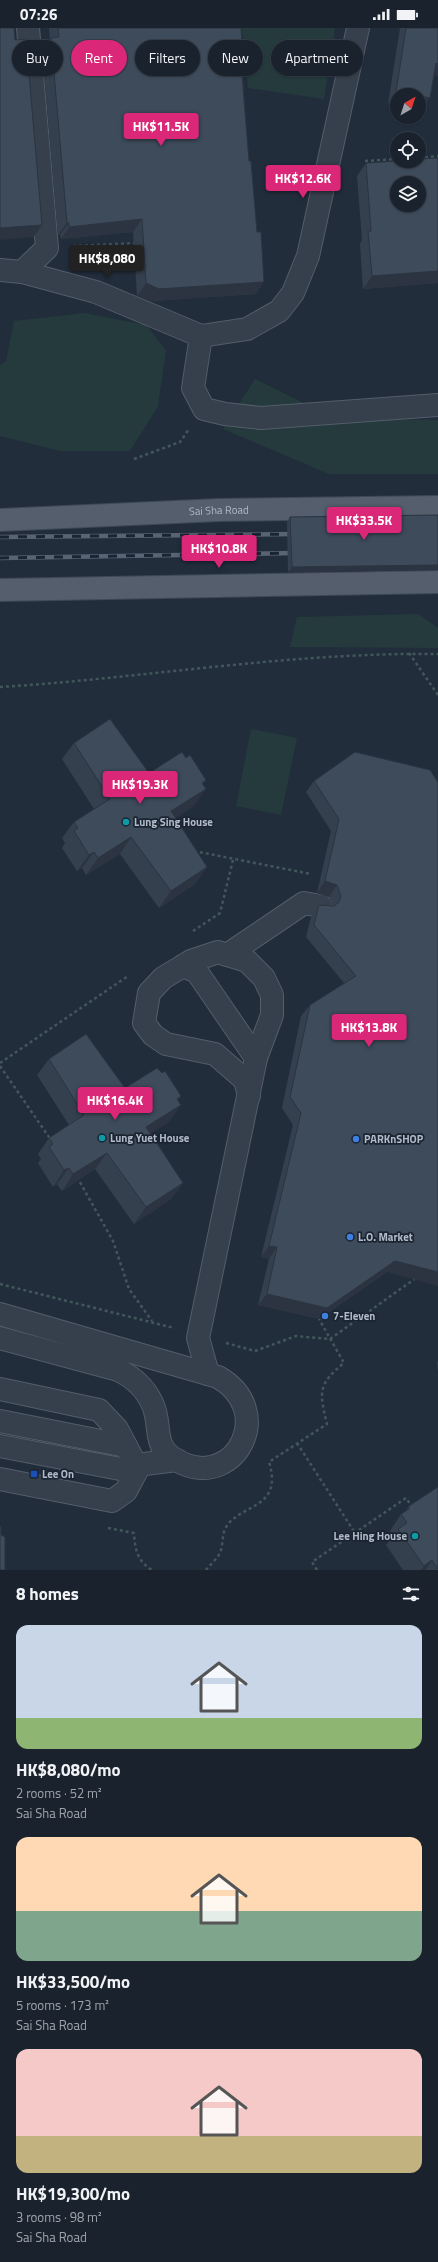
<!DOCTYPE html>
<meta charset="utf-8">
<style>
body{margin:0;font-family:"Titillium Web",sans-serif;background:#272f39;color:#f1f3f6;height:100vh;display:flex;flex-direction:column;font-size:15px;white-space:nowrap}
*{box-sizing:border-box;margin:0}
p{font-size:13px;color:#9fa4aa}
.icon{flex:none;width:22px;height:22px;fill:none;stroke:currentColor;stroke-width:2;stroke-linecap:round;stroke-linejoin:round}
.map{position:relative;height:1542px;overflow:hidden}
.drawer{display:flex;flex-direction:column;background:#1a222d;flex:1}
.drawer>*{flex:none}
.hud{position:absolute;left:12px;top:12px;width:414px;height:36px;display:flex;gap:8px}
.needle{width:26px;rotate:39deg}
.tools{position:absolute;left:390px;top:60px;display:grid;gap:8px}
.tools a{display:grid;place-items:center;width:36px;height:36px;border-radius:50%;background:#1a222d;box-shadow:0 1px 3px #0004,0 0 0 1px #383f49;font-size:20px}
.price{position:absolute;translate:-50% -34px;padding:0 9px;border-radius:4px;background:#db2777;color:#fff;font-size:13px;line-height:26px;filter:drop-shadow(0 1px 2px #0008)}
.price::after{content:'';position:absolute;left:50%;top:24px;width:12px;height:9px;margin-left:-6px;background:inherit;clip-path:polygon(0 0,100% 0,50% 100%)}
.price.selected{background:#222;color:#fff}
ul{padding:0;list-style:none}
li{display:grid;align-content:center;gap:8px;height:212px;padding:0 16px}
li span{display:grid;place-items:center;height:124px;border-radius:12px;color:#555}
li>.icon{margin-inline-start:auto}
span .icon{width:72px;height:72px;fill:#fffc;stroke-width:1}
li b{font-size:17px}
h2{display:flex;justify-content:space-between;align-items:center;height:48px;padding:0 16px;font-size:17px}
.tag{padding:0 14px;border-radius:18px;background:#1a222d;box-shadow:0 1px 3px #0004,0 0 0 1px #383f49;font-size:14px;line-height:36px}
.tag.selected{background:#db2777;color:#fff}
.status{display:flex;justify-content:space-between;align-items:center;height:28px;padding:0 20px;background:#1a222d;direction:ltr}
.status svg{height:11px;fill:currentColor}
.map>svg:first-child{display:block}
</style>
<div class="status"><b>07:26</b><svg viewBox="0 0 49 12"><path d="M0 12V9h3v3zM5 12V6h3v6zM10 12V3h3v9zM15 12V0h3v12zM26 1h20v11H26zM47 4h2v5h-2z"/></svg></div>
<div class="map">
<svg width="438" height="1542" viewBox="0 0 438 1542">
<rect width="100%" height="100%" fill="#222d3c"/>
<g fill="#243a3d">
<path d="M242 0H335L324 71 248 60Z"/>
<path d="M84 285 146 297 166 322 158 378 130 423H60L0 408V337L6 333 14 293Z"/>
<path d="M255 351 334 390 438 392V446H329L223 401Z"/>
<path d="M418 586 438 600V620L290 619 297 589Z"/>
<path d="M251 701 297 710 281 787 236 778Z"/>
</g>
<g fill="none" stroke-linecap="round" stroke-linejoin="round">
<g stroke="#545d6a" stroke-width="24">
<g id="minor">
<path d="M0 242 22 244 96 264 201 308 247 301 279 283 293 265 308 228 358 0"/>
<path d="M22 244 47 220 28 0"/>
<path d="M201 308 193 360 204 381 225 386 261 390 438 377"/>
<path d="M227 927 304 875 321 878"/>
<path d="M183 938 197 944 256 1030 198 1310 208 1346"/>
<path d="M249 1068 245 1052 215 1026 166 1016 153 1007 144 995 149 965 163 950 183 938 191 933 218 924 247 933 264 950 272 967V987L256 1030"/>
<path d="M0 1286 218 1349C276 1382 237 1458 184 1436 148 1421 164 1399 152 1375 145 1360 133 1349 118 1342L0 1310"/>
<path d="M0 1361 99 1382 117 1401 136 1437V1444L126 1463 112 1473 0 1451"/>
<path d="M0 1393 126 1418"/>
<path d="M0 1418 136 1444"/>
<path d="M136 1437 177 1432"/>
</g>
</g>
<g stroke="#3f4855" stroke-width="24">
<g id="major">
<path id="s1" d="M0 492 219 482 438 479"/>
<path d="M0 562 438 554"/>
</g>
</g>
<g stroke="#42575a" stroke-width="2.5" stroke-dasharray="3 3" stroke-linecap="butt">
<path d="M419 130 438 128"/>
<path d="M365 133 397 131"/>
<path d="M73 218 136 215"/>
<path d="M134 431 180 414 189 401"/>
<path d="M409 625 438 667"/>
<path d="M0 659C146 650 291 624 438 626"/>
<path d="M194 823 311 846"/>
<path d="M193 903 220 885 233 832"/>
<path d="M0 1035 128 948"/>
<path d="M0 1038 51 1112"/>
<path d="M77 1149 113 1213 129 1261 152 1293"/>
<path d="M0 1256 174 1300"/>
<path d="M226 1315 255 1323 296 1308 330 1311 416 1250"/>
<path d="M297 1415 355 1505"/>
<path d="M108 1500 134 1505C135 1521 137 1533 152 1542"/>
<path d="M206 1542C210 1537 217 1531 220 1525 223 1518 222 1508 225 1501 238 1475 284 1483 269 1434L327 1396C319 1364 318 1356 344 1335L319 1291"/>
<path d="M317 1542 312 1534 406 1470 412 1479"/>
</g>
<use href="#minor" stroke="#363f4c" stroke-width="22"/>
<use href="#major" stroke="#545e6c" stroke-width="22"/>
<g stroke="#586373" stroke-width="4.5">
<g id="rail">
<path d="M0 509 296 506"/>
<path d="M0 530 296 525"/>
</g>
</g>
<use href="#rail" stroke="#1b2431" stroke-width="3" stroke-dasharray="9" stroke-linecap="butt"/>
</g>
<g fill="#35404e">
<path d="M49 0H241L244 46 243 49 256 266 151 273 137 268 133 204 61 211 60 207H58L42 22 50 12Z"/>
<path d="M400 0H438V48L434 47 423 81 397 67V77L388 76Z"/>
<path d="M366 135 438 255 363 261 360 216 362 212 357 148Z"/>
<path d="M438 487V542L288 544 287 494 290 489Z"/>
<path d="M74 715 149 745 203 757 194 778 175 790 207 839 195 856 159 880 120 826 86 847 82 840 77 843 62 820 65 815 62 810 74 794 94 781 62 731Z"/>
<path d="M355 724 387 1244 319 1291 258 1277 269 1231 261 1229 293 1097 282 1080 301 988 310 977 344 955 306 909 311 889 319 877 333 878 329 869 317 865 331 803 306 764 314 753Z"/>
<path d="M49 1031 125 1060 162 1045 181 1068 178 1072 169 1094 151 1105 183 1155 171 1171 134 1196 95 1141 62 1163 57 1156 53 1159 38 1135 41 1131 38 1126 49 1110 69 1097 37 1047Z"/>
<path d="M438 1333V1344L437 1335Z"/>
<path d="M438 1459V1542H403L386 1517 393 1508 390 1503 401 1486 405 1484 409 1478Z"/>
</g>
<g fill="#2b3440">
<path d="M436 35 438 36V48L428 46Z"/>
<path d="M396 64 412 67H397V77L388 76Z"/>
<path d="M419 68 430 70 423 81H419Z"/>
<path d="M142 191 133 204 61 211 69 199Z"/>
<path d="M67 195H69L60 207H58Z"/>
<path d="M42 197 34 209 0 212V200Z"/>
<path d="M438 243V255L363 261 372 248Z"/>
<path d="M264 254 256 266 151 273 137 268 146 255Z"/>
<path d="M438 537V542L288 544 292 539Z"/>
<path d="M206 752 195 768 206 761 194 778 159 800 171 783 202 755Z"/>
<path d="M131 809 120 826 86 847 98 830Z"/>
<path d="M94 824 82 840 77 843 89 827Z"/>
<path d="M207 839 195 856 159 880 171 863Z"/>
<path d="M325 853 337 857 329 869 317 865Z"/>
<path d="M181 1068 170 1084 181 1077 169 1094 135 1115 146 1099 177 1071Z"/>
<path d="M107 1125 95 1141 62 1163 73 1146Z"/>
<path d="M69 1140 57 1156 53 1159 64 1142Z"/>
<path d="M183 1155 171 1171 134 1196 146 1179Z"/>
<path d="M269 1218 277 1219 269 1231 261 1229Z"/>
<path d="M395 1233 438 1244V1258L387 1244 319 1291 258 1277 267 1266Z"/>
<path d="M432 1532 426 1542H421L424 1538Z"/>
</g>
<g fill="#3e4b5b" stroke="#2b3440" fill-rule="evenodd">
<path d="M0 0H14L15 12 26 11 42 197 0 200Z"/>
<path d="M58 0H241L244 46 242 47 249 133H251L257 204H261L264 254 159 261 146 255 142 191 69 199V195H67L51 10 59 9Z"/>
<path d="M406 0H438V36L436 35 430 70 419 68V67H412L396 64Z"/>
<path d="M438 130V243L372 248 368 203H371L366 135 398 133H419V131ZM397 155H419V177H397Z"/>
<path d="M438 487V537L292 539 290 489Z"/>
<path d="M110 691 149 745 182 724 186 730 190 727 206 752 202 755 206 761 171 783 207 839 171 863 131 809 98 830 94 824 89 827 74 803 78 800 74 794 110 771 74 715Z"/>
<path d="M355 724 430 742 438 754V1244L395 1233 327 1280 267 1266 277 1219 269 1218 301 1085 290 1069 310 977 356 948 314 897 319 877 334 878 339 874 341 868 337 857 325 853 339 791 314 753Z"/>
<path d="M86 1006 125 1060 157 1040 162 1045 165 1043 181 1068 177 1071 181 1077 146 1099 183 1155 146 1179 107 1125 73 1146 69 1140 64 1142 49 1119 53 1116 49 1110 84 1087 49 1031Z"/>
<path d="M438 1459V1541L432 1532 424 1538 398 1501 407 1495 401 1486 409 1481V1478Z"/>
<path d="M0 1498H1V1507L5 1509V1542H0Z"/>
</g>
<g fill="#0f9aa8" stroke="#1b2431" stroke-width="1.5">
<circle cx="126" cy="794" r="4"/>
<circle cx="102" cy="1110" r="4"/>
<circle cx="415" cy="1508" r="4"/>
</g>
<g fill="#3f7fe0" stroke="#1b2431" stroke-width="1.5">
<circle cx="356" cy="1111" r="4"/>
<circle cx="350" cy="1209" r="4"/>
<circle cx="325" cy="1288" r="4"/>
</g>
<rect fill="#1a4fb4" stroke="#1b2431" stroke-width="1.5" x="30" y="1442" width="8" height="8" rx="2"/>
<g text-anchor="middle" stroke-width="3.5" stroke-linejoin="round" paint-order="stroke">
<g font-size="11" fill="#b1bac8" stroke="#1b2431">
<text dy="4" stroke="none"><textPath href="#s1" startOffset="219">Sai Sha Road</textPath></text>
</g>
<g font-size="11" font-weight="bold" fill="#b1bac8" stroke="#1b2431" text-anchor="start">
<text x="134" y="798">Lung Sing House</text>
<text x="110" y="1114">Lung Yuet House</text>
<text x="364" y="1115">PARKnSHOP</text>
<text x="358" y="1213">L.O. Market</text>
<text x="333" y="1292">7-Eleven</text>
<text x="42" y="1450">Lee On</text>
<text x="407" y="1512" text-anchor="end">Lee Hing House</text>
</g>
</g>
</svg>
<div class="tools">
<a><svg class="needle" viewBox="-14 -14 28 28"><path d="M0-13l5 13h-10z" fill="#e53935"/><path d="M0 13l5-13h-10z" fill="#9fa4aa"/></svg></a>
<a><svg class="icon" aria-label="locate" viewBox="0 0 24 24"><circle cx="12" cy="12" r="6"/><path d="M12 2v4M12 18v4M2 12h4M18 12h4"/></svg></a>
<a><svg class="icon" aria-label="layers" viewBox="0 0 24 24"><path d="M12 4l9 5-9 5-9-5zM3 14l9 5 9-5"/></svg></a>
</div>
<b class="price" style="left:161px;top:119px">HK$11.5K</b>
<b class="price" style="left:303px;top:171px">HK$12.6K</b>
<b class="price selected" style="left:107px;top:251px">HK$8,080</b>
<b class="price" style="left:364px;top:513px">HK$33.5K</b>
<b class="price" style="left:219px;top:541px">HK$10.8K</b>
<b class="price" style="left:140px;top:777px">HK$19.3K</b>
<b class="price" style="left:369px;top:1020px">HK$13.8K</b>
<b class="price" style="left:115px;top:1093px">HK$16.4K</b>
<div class="hud">
<a class="tag">Buy</a>
<a class="tag selected">Rent</a>
<a class="tag">Filters</a>
<a class="tag">New</a>
<a class="tag">Apartment</a>
</div>
</div>
<section class="drawer">
<h2>8 homes<svg class="icon" aria-label="filters" viewBox="0 0 24 24"><path d="M4 7h16M4 17h16"/><circle cx="9" cy="7" r="2"/><circle cx="15" cy="17" r="2"/></svg></h2>
<ul>
<li><span style="background:linear-gradient(#c9d6e8 75%,#8fb573 0)"><svg class="icon" aria-label="home" viewBox="0 0 24 24"><path d="M3 11l9-7 9 7M6 9v11h12V9"/></svg></span><div><b>HK$8,080/mo</b><p>2 rooms · 52 m²</p><p>Sai Sha Road</p></div></li>
<li><span style="background:linear-gradient(#ffd9b3 60%,#7fa58c 0)"><svg class="icon" aria-label="home" viewBox="0 0 24 24"><path d="M3 11l9-7 9 7M6 9v11h12V9"/></svg></span><div><b>HK$33,500/mo</b><p>5 rooms · 173 m²</p><p>Sai Sha Road</p></div></li>
<li><span style="background:linear-gradient(#f6c9c9 70%,#c2b280 0)"><svg class="icon" aria-label="home" viewBox="0 0 24 24"><path d="M3 11l9-7 9 7M6 9v11h12V9"/></svg></span><div><b>HK$19,300/mo</b><p>3 rooms · 98 m²</p><p>Sai Sha Road</p></div></li>
</ul>
</section>
